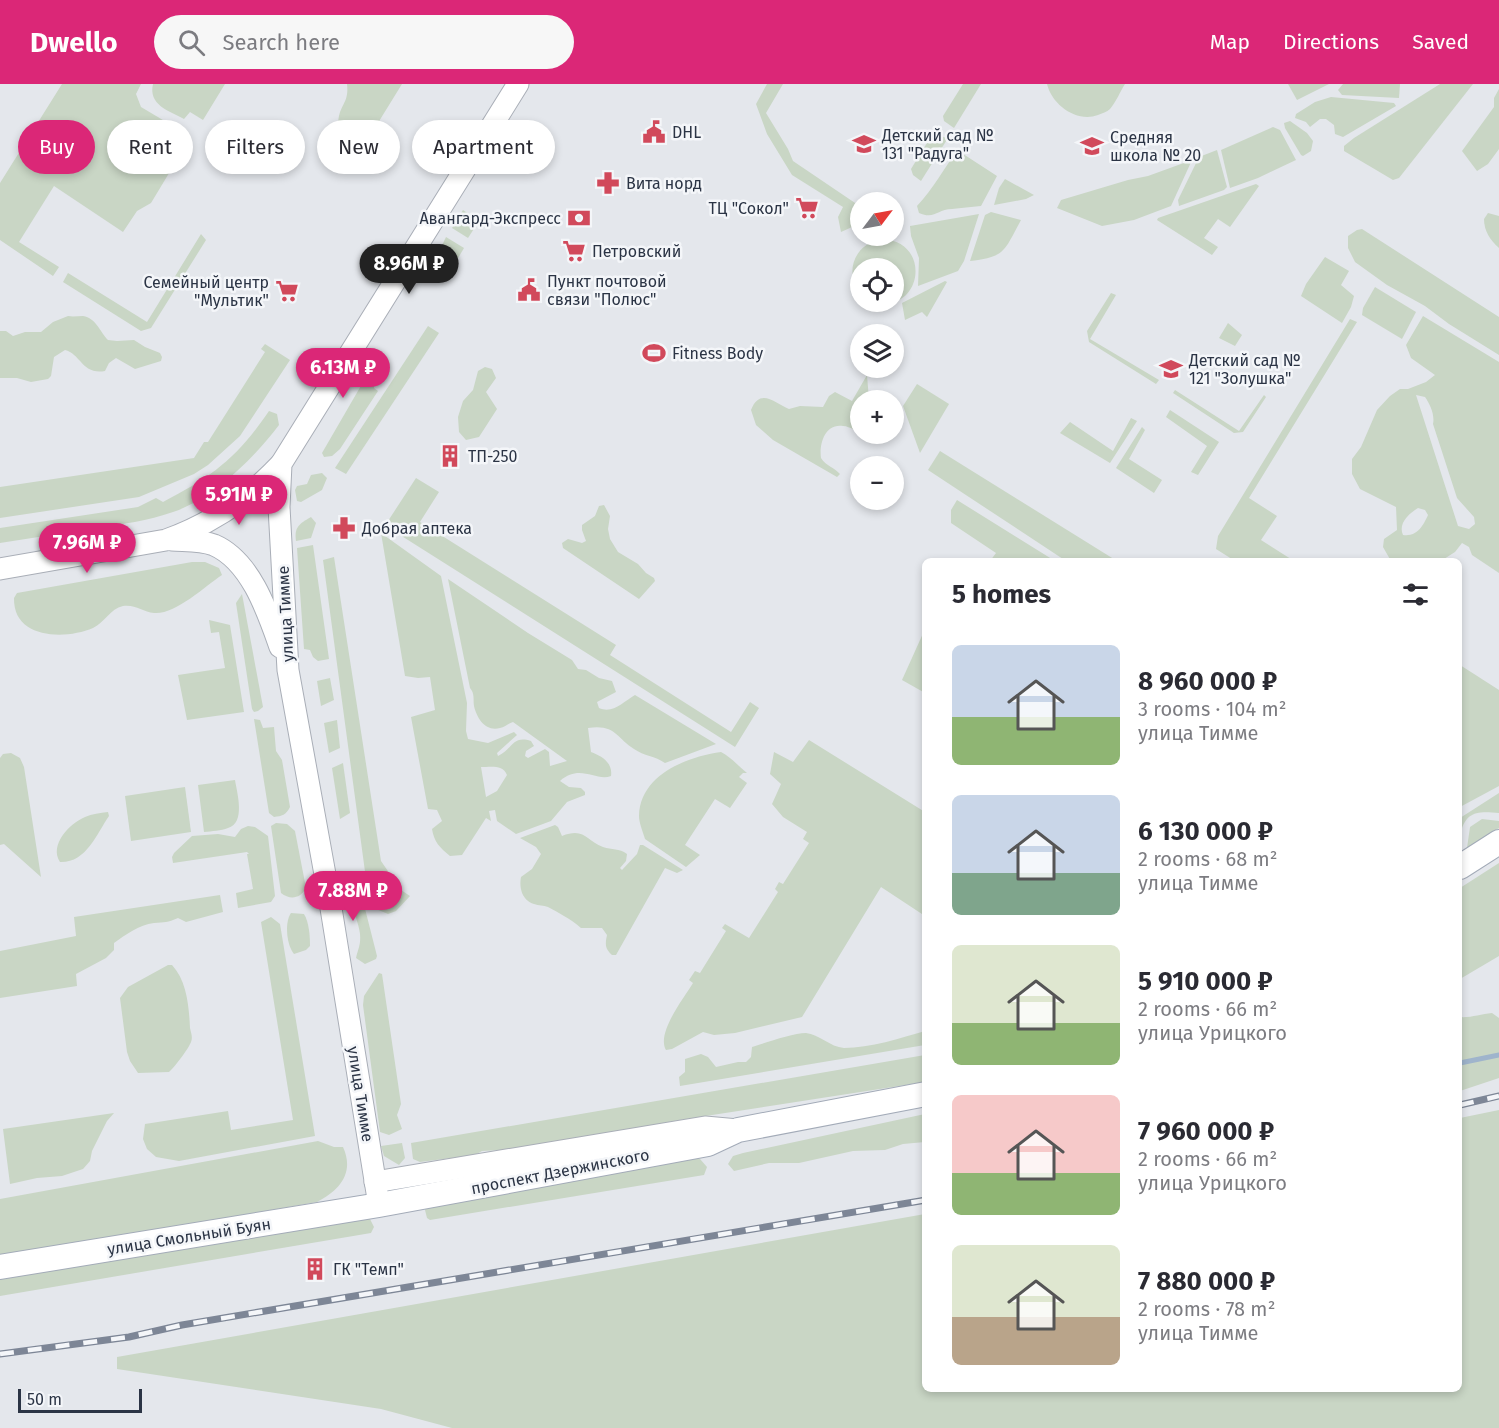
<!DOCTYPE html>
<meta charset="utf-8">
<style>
body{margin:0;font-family:"Fira Sans",sans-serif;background:#f7f7f7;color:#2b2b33;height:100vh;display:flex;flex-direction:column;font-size:22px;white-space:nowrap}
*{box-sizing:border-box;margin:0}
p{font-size:20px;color:#7c7c81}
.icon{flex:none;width:33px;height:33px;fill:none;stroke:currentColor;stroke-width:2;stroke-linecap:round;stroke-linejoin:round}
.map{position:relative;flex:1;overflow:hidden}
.details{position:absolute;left:922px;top:474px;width:540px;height:834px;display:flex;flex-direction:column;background:#fff;border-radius:9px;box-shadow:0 3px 9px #0003}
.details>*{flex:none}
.top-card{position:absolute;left:18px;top:36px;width:570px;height:54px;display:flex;gap:12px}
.needle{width:39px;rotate:58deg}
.buttons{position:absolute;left:850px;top:108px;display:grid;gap:12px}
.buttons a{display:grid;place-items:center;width:54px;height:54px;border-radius:50%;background:#fff;box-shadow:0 3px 9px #0003;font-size:30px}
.scale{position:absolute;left:18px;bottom:15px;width:124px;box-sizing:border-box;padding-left:6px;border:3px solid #2b3445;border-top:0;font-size:16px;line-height:21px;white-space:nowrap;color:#2b3445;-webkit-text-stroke:4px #f4f6f9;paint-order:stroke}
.price{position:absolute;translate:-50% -51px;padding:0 14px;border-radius:21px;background:#db2777;color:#fff;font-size:20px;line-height:39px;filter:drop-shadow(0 2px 3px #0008)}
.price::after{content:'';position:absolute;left:50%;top:36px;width:18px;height:14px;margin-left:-9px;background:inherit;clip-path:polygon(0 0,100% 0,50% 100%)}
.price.on{background:#222;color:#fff}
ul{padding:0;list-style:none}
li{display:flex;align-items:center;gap:18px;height:150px;padding:0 30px}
li span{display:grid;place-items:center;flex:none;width:168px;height:120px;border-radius:9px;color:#555}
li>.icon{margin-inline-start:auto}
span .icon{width:72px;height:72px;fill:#fffc;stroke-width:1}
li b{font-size:26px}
h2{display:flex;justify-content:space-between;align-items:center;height:72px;padding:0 30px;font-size:26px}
.tag{padding:0 21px;border-radius:27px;background:#fff;box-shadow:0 3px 9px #0003;font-size:21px;line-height:54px}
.tag.on{background:#db2777;color:#fff}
header{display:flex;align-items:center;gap:36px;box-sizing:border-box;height:84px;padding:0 30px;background:#db2777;color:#fff}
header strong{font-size:28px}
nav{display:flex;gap:33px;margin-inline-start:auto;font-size:21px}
.search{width:420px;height:54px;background:#f7f7f7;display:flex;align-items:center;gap:15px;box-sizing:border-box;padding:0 21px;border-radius:33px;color:#7c7c81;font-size:22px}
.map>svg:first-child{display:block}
</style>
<header>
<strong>Dwello</strong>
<div class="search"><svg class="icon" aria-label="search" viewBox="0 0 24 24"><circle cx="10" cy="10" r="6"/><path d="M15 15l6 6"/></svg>Search here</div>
<nav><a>Map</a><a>Directions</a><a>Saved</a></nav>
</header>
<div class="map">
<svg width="1499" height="1344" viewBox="0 0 1499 1344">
<rect width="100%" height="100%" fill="#e4e7ec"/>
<g fill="#c9d6c5" fill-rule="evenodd">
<path d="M62 0H141L136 10 141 23 178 45 183 66 151 119 137 127 123 148 54 102 19 158 59 183 53 192 0 156V99Z"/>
<path d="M153 0H225L203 36 190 28 184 35C169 27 148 21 153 0Z"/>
<path d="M347 0H402L352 81C341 75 336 44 339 32 342 19 349 17 347 0Z"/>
<path d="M767 0H783L766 29 788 65 793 77 861 123V139L841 148 838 133 843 123 792 91 767 50 756 20Z"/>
<path d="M963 0H981L954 44 944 37 943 32Z"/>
<path d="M1047 0H1125C1120 8 1116 18 1110 25 1107 28 1102 29 1098 31 1077 39 1052 21 1047 0Z"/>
<path d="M1288 0H1329L1297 16Z"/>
<path d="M1343 0H1400L1399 14 1342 11 1338 6Z"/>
<path d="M1440 0H1473L1399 94 1393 96 1344 67V62L1354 54Z"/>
<path d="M1499 5V65L1488 80 1477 87 1462 67 1494 23V14Z"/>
<path d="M1331 13 1394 19 1396 22 1343 53 1335 50 1334 41 1326 35H1320L1310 43 1306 38 1295 34 1296 30 1315 18Z"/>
<path d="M1290 37 1307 49 1313 57 1311 67 1303 72 1301 71 1285 44 1284 39Z"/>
<path d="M1273 43 1280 46 1296 76 1258 94 1230 104 1221 66Z"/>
<path d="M935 51 948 54 921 97 913 91 911 85 930 54Z"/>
<path d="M957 66 997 92 981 122C971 123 961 124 952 125 937 125 935 136 919 129L917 122C933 105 944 85 957 66Z"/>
<path d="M1217 66 1227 103 1224 106 1179 122 1178 116 1199 73Z"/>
<path d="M1192 76 1171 122 1134 136 1102 142 1057 124 1061 116 1128 96 1148 92Z"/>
<path d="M1005 95 1034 111 1026 115 994 121 999 104Z"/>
<path d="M1256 100 1259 102 1230 143 1218 135 1204 154 1218 163 1212 171 1157 136 1158 134Z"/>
<path d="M463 126 479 137 468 154 452 144Z"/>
<path d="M991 128 1021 136C1004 167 1006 173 970 177L985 131Z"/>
<path d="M1488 129 1499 132V164C1490 156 1484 147 1484 135Z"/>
<path d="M979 130 964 177 958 187 918 202 919 174 911 152 910 142Z"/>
<path d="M1362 145 1499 233V271L1449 240 1425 222 1387 201 1355 178 1348 164V152L1357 146Z"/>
<path d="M201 150 206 156 151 244 141 247 63 198 68 189 147 238Z"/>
<path d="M446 153 464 164 444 198 435 176Z"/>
<path d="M881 155C933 156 923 231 873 218H894V184H861V209C843 188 855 160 881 155Z"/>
<path d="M1325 173 1349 187 1341 201 1354 212 1351 223 1342 239 1301 212 1306 200Z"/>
<path d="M945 197 947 198 927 233 922 228 905 236 902 219Z"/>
<path d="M1375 203 1416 228 1402 255 1362 231 1363 224Z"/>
<path d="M1111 209 1116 211 1090 255 1159 296 1156 300 1089 258 1087 247Z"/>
<path d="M68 232C73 233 78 232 83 232 96 234 100 248 108 256L117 257 134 256 145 263 160 269 162 273 161 277 135 285 116 274 109 279 105 287C82 291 81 270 65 266L54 273 51 292 48 295 31 298 17 294H0V247H6L13 252 25 248H41L53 238Z"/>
<path d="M1423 232 1499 278V489L1472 471 1469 463 1462 459 1455 468 1444 475 1391 477 1383 463 1384 455 1397 446 1396 423 1360 405 1352 390V375L1361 363 1377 326 1390 312 1400 305H1408L1426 298 1435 291 1411 274 1406 261ZM1416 311 1425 313C1430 320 1435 331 1433 340L1457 414 1474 433 1475 440 1469 445 1458 442ZM1418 424 1425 426 1428 431C1423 442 1417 453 1403 451 1398 440 1408 430 1418 424Z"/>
<path d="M1350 235 1357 238 1249 414 1277 432 1261 456 1294 477H1235L1216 465 1218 452Z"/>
<path d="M1228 239 1242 251 1235 262 1219 254Z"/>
<path d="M428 242 439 249 346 390 335 384Z"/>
<path d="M265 260 290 276 240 352 208 381 194 390 139 413 0 434V403L194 374 204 358H208L265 268 261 265Z"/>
<path d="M379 276 388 283 383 294 374 299V304L378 307 340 365 332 372 324 373 322 369 373 281Z"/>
<path d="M485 283 492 285 496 294 486 308 497 325 479 353 466 356 459 348 458 333 463 317 473 306 478 287Z"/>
<path d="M867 291 869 316H861C861 327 862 339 853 345 850 344 847 342 843 342 825 339 819 360 821 374 826 382 834 383 840 390L837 393 773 356 756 341 751 326C760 303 775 319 789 325L800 322 823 323 829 312 835 308 852 317Z"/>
<path d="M917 300 949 320 920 369 903 322Z"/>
<path d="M1175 306 1239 347 1264 311 1266 313 1243 348 1234 349 1173 309Z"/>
<path d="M1170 326 1219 358 1198 391 1191 388 1207 362 1166 333Z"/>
<path d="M269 327 277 330 279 341C254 374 213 415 173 428 148 437 122 440 96 444 64 449 32 454 0 459V444L138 423 156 414 163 418C213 392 237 374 269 327Z"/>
<path d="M1131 334 1137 337 1110 379 1060 349 1070 338 1113 367Z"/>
<path d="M1142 343 1145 346 1129 375 1162 396 1154 409 1116 384Z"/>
<path d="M940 367 1117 477H1067L1063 475 928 386Z"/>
<path d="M322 389 327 394 322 406 301 418 297 417 295 406 297 402 307 400 311 391Z"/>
<path d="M416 394 439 408 420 438 616 561 610 571 731 648 750 618 759 624 735 663 389 444 388 437Z"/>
<path d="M957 416 1055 477H990L996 469 951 439V426Z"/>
<path d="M604 421 610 432 608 445 610 455 618 468 638 480 646 489 654 494 655 497 639 515 563 464 562 459 568 455 582 459 586 457 582 446V441L595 432 599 422Z"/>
<path d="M311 433 316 439 311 454 296 457C294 443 299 440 311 433Z"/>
<path d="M381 449 441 492 467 619 466 647 468 655 488 659 514 648 517 651 497 669 498 672C513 665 512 651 531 657L534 662 526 667 525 672 528 674 545 665 549 668 550 682 567 677 513 638C509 639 505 643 500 644 486 648 477 635 474 622 473 615 475 610 470 604L448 495 528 549 572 576 578 585 586 586 599 594 612 597 616 608 597 618 599 624C613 630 623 618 635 611L716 660 665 679C655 672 644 672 634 665 616 654 616 640 588 644L591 668C602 672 613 679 611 692 596 698 580 679 560 697L569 703 581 704 585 708V711L567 718 551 737 516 750 497 737 495 726 489 727 491 737 486 734 462 771 450 772C440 764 434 758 432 745L442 737 437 726 428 725 411 633 435 626 430 593 418 594 405 592ZM481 683C490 683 503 680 507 691L497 707 486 713Z"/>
<path d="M313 461 329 575 318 577 313 573 310 566 304 565 297 464Z"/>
<path d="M334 473 381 777 394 796 390 800 397 809 401 806 410 812 396 827 388 830 376 825 366 795 323 476Z"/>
<path d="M192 478H205L219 484 222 491C204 503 175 531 154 529 143 528 135 520 123 522 110 525 105 538 93 544 65 556 13 555 14 514L17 509Z"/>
<path d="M242 510 263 623 258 627 254 628 252 625 236 519Z"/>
<path d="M209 536 230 541 244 628 187 636 178 591 225 584 219 548 211 549Z"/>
<path d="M925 545V609L902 596Z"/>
<path d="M1460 581 1499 606V702L1460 723Z"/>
<path d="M330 594 334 616 321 622 317 597Z"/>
<path d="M254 635 260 636 263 644 274 643 276 667 282 676 290 723C286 731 282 732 274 733L269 729Z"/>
<path d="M337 636 340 664 329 669 324 639Z"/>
<path d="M809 656 925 728V832L881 803 802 933 735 949 714 951 703 948 672 965 666 966C656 949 684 914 693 899L689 896 695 887 700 889 726 847 722 844 725 840 749 854 778 808 775 805 779 798 783 800 809 759 803 755 807 748 783 733 772 720 781 700 770 690 774 668 793 678Z"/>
<path d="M721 668C731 673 738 682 747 689H743L739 693 747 699 730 724 715 715 685 761 700 771 686 783 645 755C643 748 639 739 639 732 640 691 686 673 721 668Z"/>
<path d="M11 669 20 674 24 683 41 793 4 760 0 761V674L3 670Z"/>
<path d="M343 679 350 729 340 735 332 684Z"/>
<path d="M235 696C237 709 246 739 228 744 221 747 212 747 204 748L198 701Z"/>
<path d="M185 703 191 748 131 757 125 712Z"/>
<path d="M1499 709V729C1477 727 1465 727 1460 752V734Z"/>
<path d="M108 728 109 732C96 751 86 779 60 778 49 761 69 740 85 733 92 730 100 729 108 728Z"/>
<path d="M1482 735 1499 737V744L1467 764 1470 743Z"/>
<path d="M276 739 287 740 295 747 306 804C300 815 290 816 281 809L271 742Z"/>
<path d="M555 741 558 743 562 752C585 743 586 757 603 763 612 766 619 764 627 770L626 777 620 784 622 786 637 770 640 761H643L683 786 677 789 665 784 616 871H612C605 865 605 860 607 851L602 844H581C571 835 559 829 548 823 543 821 539 822 534 820 522 816 519 804 521 793L532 785 541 770 536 763 520 754Z"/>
<path d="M248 742 255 743 268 752 275 812 271 818 238 824 236 809 253 805 247 770H249L247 768 173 779 172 773 174 769 192 752 218 750 235 753 241 745Z"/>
<path d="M1499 779V872L1460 895V804Z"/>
<path d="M360 805 377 872 376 875 365 880 356 874C358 865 361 861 360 850 359 837 348 819 355 807Z"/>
<path d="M220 811 223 828 186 838 178 834C167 839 165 838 154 839 139 841 125 851 114 859V866L106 874 76 890 77 902 0 914V867L76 852 74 833Z"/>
<path d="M291 829 304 830C309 838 310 852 310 862L306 866 294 870C287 862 284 839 291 829Z"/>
<path d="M271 833 280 840 315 1052 179 1077 156 1073 147 1065 143 1055 145 1040 228 1027 231 1046 293 1036 261 838Z"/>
<path d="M168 881H172C187 897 189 923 190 944 191 949 193 953 191 958 189 964 174 984 169 988L138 989 130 977 127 968 120 914 128 903Z"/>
<path d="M379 889 382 890 401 1020 397 1031 402 1045 389 1051 380 1048 363 921 364 912Z"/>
<path d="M1492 929 1499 934V994L1460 1007V933C1470 934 1481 930 1492 929Z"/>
<path d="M925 947V961L680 1002 679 993 685 988V975L701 970 708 973 716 983 738 978H746L751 973 752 963C765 959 793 949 806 949 819 950 830 963 844 964 870 964 901 954 925 947Z"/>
<path d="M925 971V998L680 1036 521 1065 482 1067 475 1071 420 1078 413 1075 411 1059Z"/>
<path d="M1499 1026V1344H452L381 1325 117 1285V1273L925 1130 926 1305H1460V1034Z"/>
<path d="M114 1029 107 1037 92 1067 90 1077 83 1085 62 1092 37 1094 10 1100 3 1045Z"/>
<path d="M925 1030V1058L903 1060 885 1066 853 1067 799 1079H769L734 1087 728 1080 733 1072 743 1069Z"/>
<path d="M318 1057 334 1063H343C355 1089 339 1107 317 1118L0 1173V1115Z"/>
<path d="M402 1059 405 1074 399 1081 384 1072 381 1062Z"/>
<path d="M693 1075H700L707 1083 704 1091 430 1136 427 1134 425 1126 427 1121Z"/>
<path d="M369 1133 374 1143 371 1149 0 1212V1195Z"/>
</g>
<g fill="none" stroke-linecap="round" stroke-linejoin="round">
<path stroke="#9fb4cc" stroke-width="5" d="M1460 979 1499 971"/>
<g stroke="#a9aeb7" stroke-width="23">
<g id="secondary">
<path d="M172 456C186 457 201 456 214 461 251 477 268 529 280 563"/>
<path d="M0 485 166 456C211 440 248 415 281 380"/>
<path d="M375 1098 705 1043 738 1046"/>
<path d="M379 1121 330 818 288 586 279 423 281 380 518 0"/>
</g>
</g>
<g stroke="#a3abb8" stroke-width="26">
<g id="primary">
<path d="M1460 783 1499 758"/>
<path d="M0 1183 379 1121 708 1060 738 1046 926 1010"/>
</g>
</g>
<use href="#secondary" stroke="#fff" stroke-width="21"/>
<use href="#primary" stroke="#fff" stroke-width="24"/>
<g stroke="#7d8696" stroke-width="7">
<g id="rail">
<path d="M1460 1021 1499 1012"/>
<path d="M0 1270 129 1253 182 1241 926 1116"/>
</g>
</g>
<use href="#rail" stroke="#f4f6f9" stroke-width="4.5" stroke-dasharray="14" stroke-linecap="butt"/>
</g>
<defs>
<g id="civic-bare" transform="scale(1.8)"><path d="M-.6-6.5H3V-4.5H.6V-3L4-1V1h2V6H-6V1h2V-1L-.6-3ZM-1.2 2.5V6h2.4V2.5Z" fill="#d1495b" stroke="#f4f6f9" stroke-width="2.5" paint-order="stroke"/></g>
<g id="school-bare" transform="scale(1.8)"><path d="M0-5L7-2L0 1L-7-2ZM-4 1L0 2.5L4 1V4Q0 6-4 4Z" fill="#d1495b" stroke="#f4f6f9" stroke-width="2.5" paint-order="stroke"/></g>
<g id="pharmacy-bare" transform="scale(1.8)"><path d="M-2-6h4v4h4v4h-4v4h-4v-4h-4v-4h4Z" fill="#d1495b" stroke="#f4f6f9" stroke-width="2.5" paint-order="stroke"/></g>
<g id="supermarket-bare" transform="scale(1.8)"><path d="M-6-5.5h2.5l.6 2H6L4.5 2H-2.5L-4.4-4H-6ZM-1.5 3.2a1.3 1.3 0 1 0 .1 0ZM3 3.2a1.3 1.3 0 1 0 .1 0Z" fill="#d1495b" stroke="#f4f6f9" stroke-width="2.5" paint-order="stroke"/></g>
<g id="bank-bare" transform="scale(1.8)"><path d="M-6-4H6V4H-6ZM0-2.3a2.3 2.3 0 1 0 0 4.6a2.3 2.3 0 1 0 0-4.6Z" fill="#d1495b" stroke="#f4f6f9" stroke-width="2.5" paint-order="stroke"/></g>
<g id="stadium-bare" transform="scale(1.8)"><path d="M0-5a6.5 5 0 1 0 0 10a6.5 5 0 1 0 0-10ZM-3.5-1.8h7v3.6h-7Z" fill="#d1495b" stroke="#f4f6f9" stroke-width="2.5" paint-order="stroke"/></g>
<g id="building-bare" transform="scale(1.8)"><path d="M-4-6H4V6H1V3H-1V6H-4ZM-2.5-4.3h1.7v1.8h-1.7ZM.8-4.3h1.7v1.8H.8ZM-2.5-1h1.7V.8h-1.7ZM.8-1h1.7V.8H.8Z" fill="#d1495b" stroke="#f4f6f9" stroke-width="2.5" paint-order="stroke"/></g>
</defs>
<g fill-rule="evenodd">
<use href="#civic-bare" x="654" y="48"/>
<use href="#school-bare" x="864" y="60"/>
<use href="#school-bare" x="1092" y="62"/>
<use href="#pharmacy-bare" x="608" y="99"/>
<use href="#supermarket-bare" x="807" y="124"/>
<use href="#bank-bare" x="579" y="134"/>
<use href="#supermarket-bare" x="574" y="167"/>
<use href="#civic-bare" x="529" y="206"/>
<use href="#supermarket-bare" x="287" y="207"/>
<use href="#stadium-bare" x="654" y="269"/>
<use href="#school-bare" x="1171" y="285"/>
<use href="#building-bare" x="450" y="372"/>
<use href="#pharmacy-bare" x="344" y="444"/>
<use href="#building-bare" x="315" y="1185"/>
</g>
<g text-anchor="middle" stroke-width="5" stroke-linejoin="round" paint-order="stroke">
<g font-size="16" fill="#2b3445" stroke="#f4f6f9" text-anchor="start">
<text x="672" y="54">DHL</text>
<text x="882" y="57">Детский сад №<tspan x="882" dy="18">131 "Радуга"</tspan></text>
<text x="1110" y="59">Средняя<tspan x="1110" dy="18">школа № 20</tspan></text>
<text x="626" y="105">Вита норд</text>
<text x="789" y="130" text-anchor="end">ТЦ "Сокол"</text>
<text x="561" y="140" text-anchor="end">Авангард-Экспресс</text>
<text x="592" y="173">Петровский</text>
<text x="547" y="203">Пункт почтовой<tspan x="547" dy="18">связи "Полюс"</tspan></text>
<text x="269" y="204" text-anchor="end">Семейный центр<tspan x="269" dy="18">"Мультик"</tspan></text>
<text x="672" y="275">Fitness Body</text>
<text x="1189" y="282">Детский сад №<tspan x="1189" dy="18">121 "Золушка"</tspan></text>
<text x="468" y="378">ТП-250</text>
<text x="362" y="450">Добрая аптека</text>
<text x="333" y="1191">ГК "Темп"</text>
</g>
<g font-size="16" fill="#2b3445" stroke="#f4f6f9">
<text transform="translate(285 530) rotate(-93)" y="6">улица Тимме</text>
<text transform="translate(361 1010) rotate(81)" y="6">улица Тимме</text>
<text transform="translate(560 1087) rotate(-11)" y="6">проспект Дзержинского</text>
<text transform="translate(189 1152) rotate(-9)" y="6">улица Смольный Буян</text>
</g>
</g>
</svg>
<div class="buttons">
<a><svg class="needle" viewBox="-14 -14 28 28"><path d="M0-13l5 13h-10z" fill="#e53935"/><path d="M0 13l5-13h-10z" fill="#7c7c81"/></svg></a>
<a><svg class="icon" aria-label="locate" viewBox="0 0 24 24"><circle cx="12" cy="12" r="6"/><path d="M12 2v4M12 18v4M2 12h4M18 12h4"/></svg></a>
<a><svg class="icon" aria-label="layers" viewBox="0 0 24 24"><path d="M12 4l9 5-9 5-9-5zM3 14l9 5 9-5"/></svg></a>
<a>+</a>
<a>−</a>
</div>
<div class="scale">50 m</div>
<b class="price on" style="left:409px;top:211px">8.96M ₽</b>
<b class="price" style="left:343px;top:315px">6.13M ₽</b>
<b class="price" style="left:239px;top:442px">5.91M ₽</b>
<b class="price" style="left:87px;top:490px">7.96M ₽</b>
<b class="price" style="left:353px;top:838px">7.88M ₽</b>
<div class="top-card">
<a class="tag on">Buy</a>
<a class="tag">Rent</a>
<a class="tag">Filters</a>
<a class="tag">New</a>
<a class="tag">Apartment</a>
</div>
<section class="details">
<h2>5 homes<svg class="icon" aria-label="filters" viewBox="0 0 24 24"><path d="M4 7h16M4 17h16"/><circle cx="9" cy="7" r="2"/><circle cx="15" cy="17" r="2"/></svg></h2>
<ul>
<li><span style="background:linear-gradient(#c9d6e8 60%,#8fb573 0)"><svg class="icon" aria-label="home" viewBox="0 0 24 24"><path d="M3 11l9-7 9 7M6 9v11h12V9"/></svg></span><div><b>8 960 000 ₽</b><p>3 rooms · 104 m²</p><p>улица Тимме</p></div></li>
<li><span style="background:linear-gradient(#c9d6e8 65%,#7fa58c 0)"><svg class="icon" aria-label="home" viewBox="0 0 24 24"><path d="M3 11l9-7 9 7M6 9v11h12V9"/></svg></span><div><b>6 130 000 ₽</b><p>2 rooms · 68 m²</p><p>улица Тимме</p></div></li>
<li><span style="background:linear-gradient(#dfe7d0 65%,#8fb573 0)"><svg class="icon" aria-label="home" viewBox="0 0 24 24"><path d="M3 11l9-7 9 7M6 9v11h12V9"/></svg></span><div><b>5 910 000 ₽</b><p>2 rooms · 66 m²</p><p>улица Урицкого</p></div></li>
<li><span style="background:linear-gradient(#f6c9c9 65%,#8fb573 0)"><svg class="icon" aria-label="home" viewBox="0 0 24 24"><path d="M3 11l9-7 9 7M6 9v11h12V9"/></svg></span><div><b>7 960 000 ₽</b><p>2 rooms · 66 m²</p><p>улица Урицкого</p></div></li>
<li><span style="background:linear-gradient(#dfe7d0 60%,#b9a48a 0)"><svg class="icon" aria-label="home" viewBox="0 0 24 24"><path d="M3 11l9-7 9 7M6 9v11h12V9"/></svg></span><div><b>7 880 000 ₽</b><p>2 rooms · 78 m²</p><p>улица Тимме</p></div></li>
</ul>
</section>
</div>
